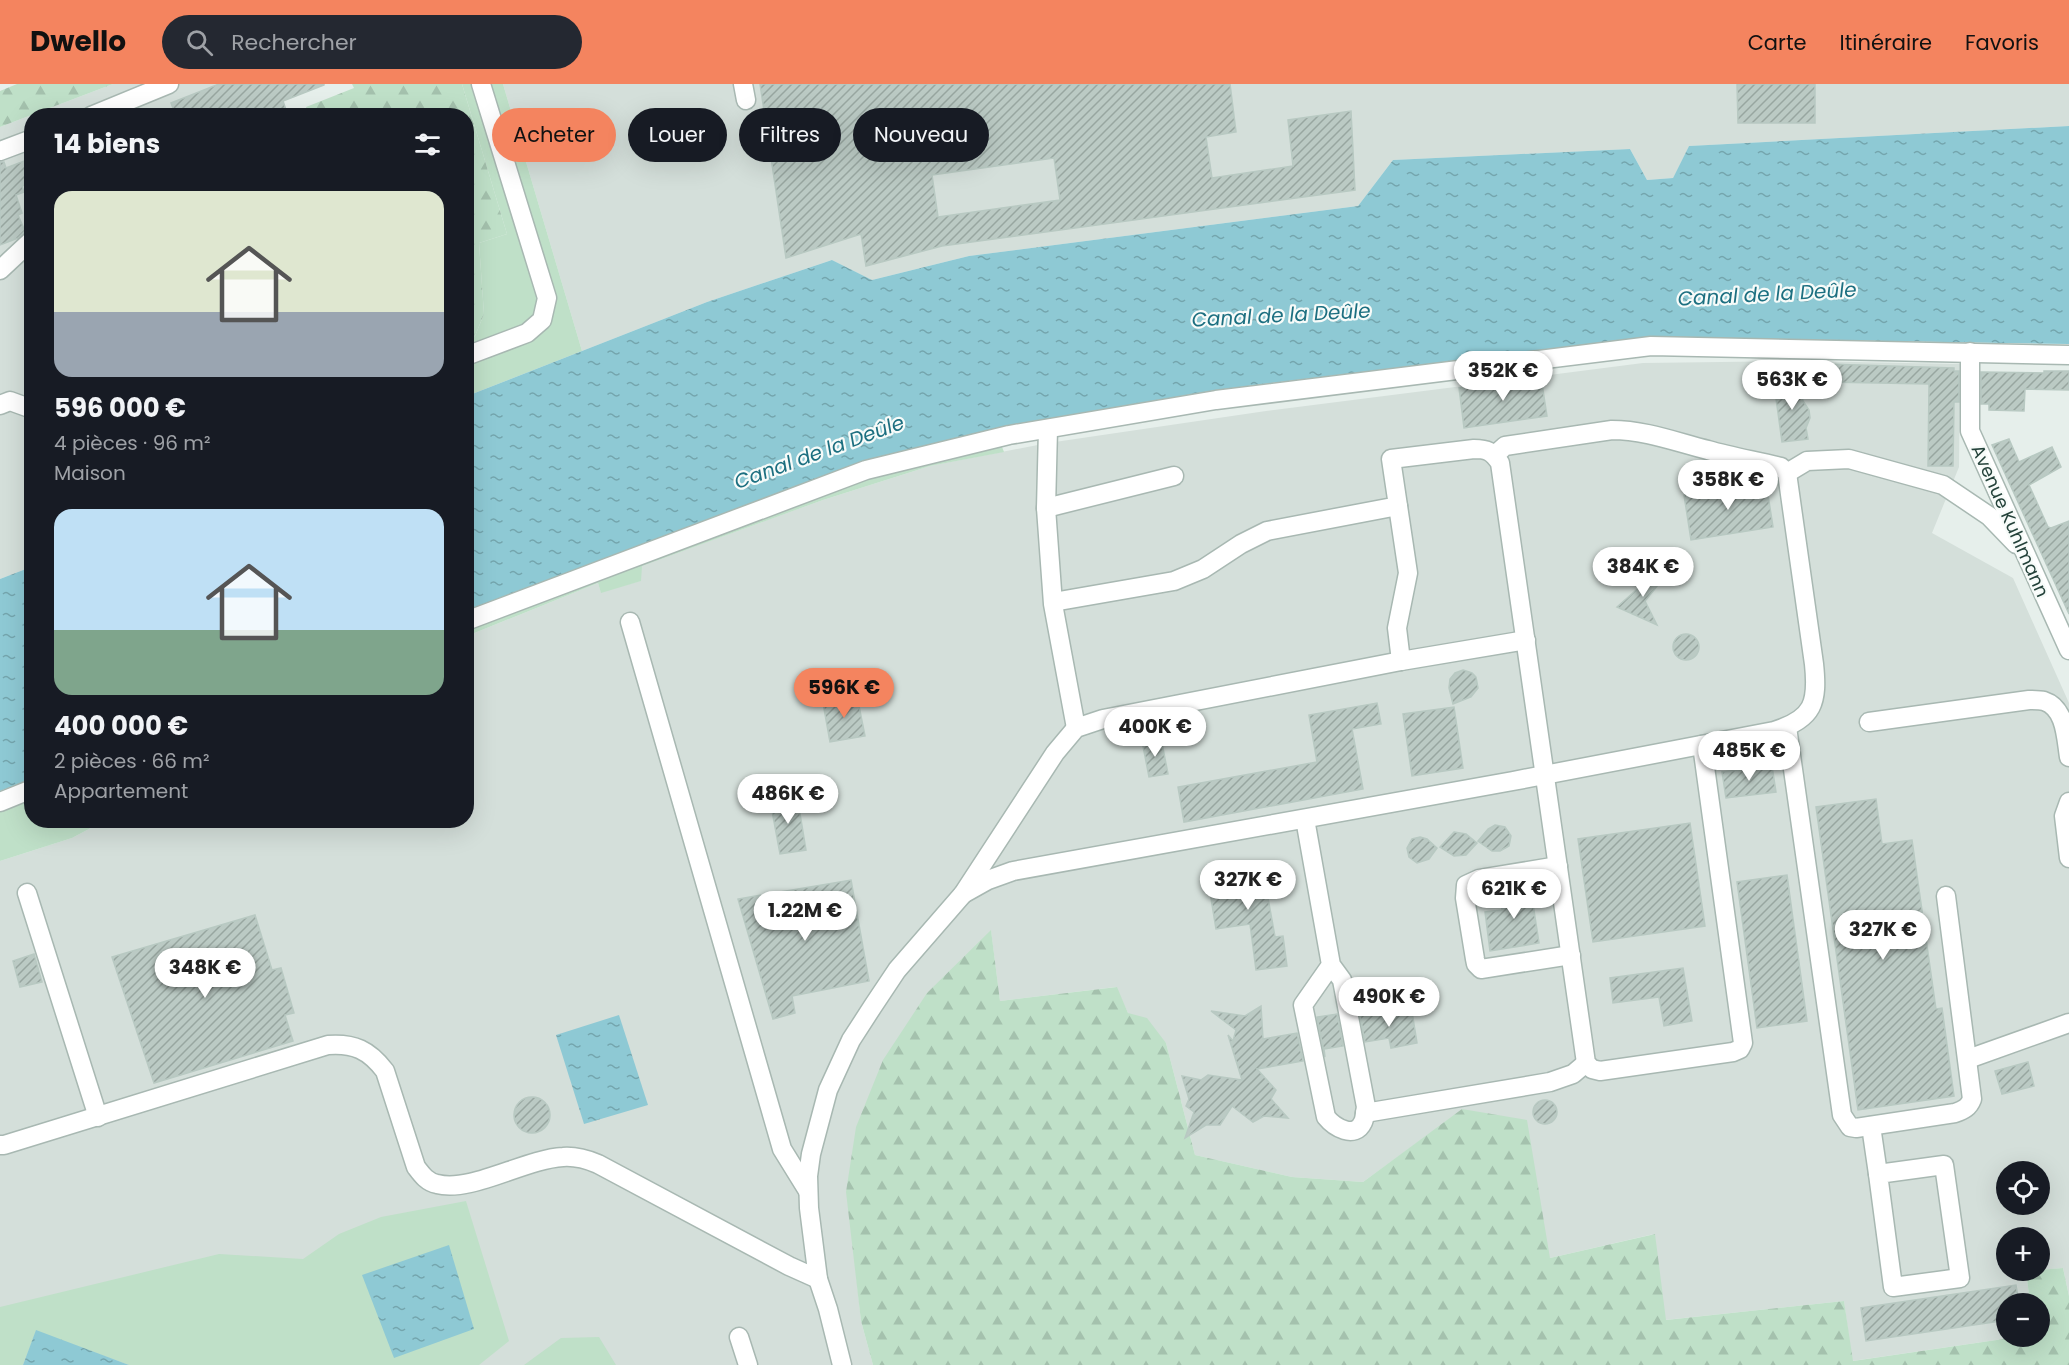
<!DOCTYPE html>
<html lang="fr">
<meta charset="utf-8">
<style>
body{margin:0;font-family:Poppins,sans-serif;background:#242831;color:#f1f3f6;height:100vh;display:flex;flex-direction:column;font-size:22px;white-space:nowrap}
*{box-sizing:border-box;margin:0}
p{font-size:20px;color:#9ea1a6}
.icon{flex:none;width:33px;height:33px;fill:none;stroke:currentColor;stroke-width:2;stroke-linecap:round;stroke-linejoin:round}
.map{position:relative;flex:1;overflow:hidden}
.panel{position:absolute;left:24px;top:24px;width:450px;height:720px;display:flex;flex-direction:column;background:#171b24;border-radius:24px;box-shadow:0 6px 24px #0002}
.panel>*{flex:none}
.guide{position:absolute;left:492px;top:24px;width:570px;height:54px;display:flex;gap:12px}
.tools{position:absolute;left:1996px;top:1077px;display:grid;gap:12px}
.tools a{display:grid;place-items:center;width:54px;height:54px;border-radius:50%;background:#171b24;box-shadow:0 6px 24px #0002;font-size:30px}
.price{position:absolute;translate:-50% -51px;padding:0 14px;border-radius:21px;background:#fff;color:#222;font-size:20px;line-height:39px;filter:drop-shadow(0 2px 3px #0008)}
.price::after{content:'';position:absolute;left:50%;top:36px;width:18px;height:14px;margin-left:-9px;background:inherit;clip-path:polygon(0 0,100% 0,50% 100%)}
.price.current{background:#f4845f;color:#111}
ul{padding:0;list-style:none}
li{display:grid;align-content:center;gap:12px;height:318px;padding:0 30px}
li span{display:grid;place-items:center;height:186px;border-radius:18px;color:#555}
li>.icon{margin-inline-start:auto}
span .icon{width:108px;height:108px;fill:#fffc;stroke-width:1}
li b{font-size:26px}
h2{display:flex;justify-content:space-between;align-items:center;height:72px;padding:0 30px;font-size:26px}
.pill{padding:0 21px;border-radius:27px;background:#171b24;box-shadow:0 6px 24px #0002;font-size:21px;line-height:54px}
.pill.current{background:#f4845f;color:#111}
header{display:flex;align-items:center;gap:36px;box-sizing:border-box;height:84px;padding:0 30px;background:#f4845f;color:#111}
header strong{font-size:28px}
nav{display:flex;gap:33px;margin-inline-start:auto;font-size:21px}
.search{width:420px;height:54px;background:#242831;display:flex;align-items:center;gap:15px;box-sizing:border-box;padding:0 21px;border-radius:33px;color:#9ea1a6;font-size:22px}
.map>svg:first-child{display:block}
</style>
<header>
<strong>Dwello</strong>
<div class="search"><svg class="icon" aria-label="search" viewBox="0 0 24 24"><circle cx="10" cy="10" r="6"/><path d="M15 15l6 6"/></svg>Rechercher</div>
<nav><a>Carte</a><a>Itinéraire</a><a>Favoris</a></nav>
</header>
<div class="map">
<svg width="2069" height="1281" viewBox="0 0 2069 1281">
<defs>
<pattern id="forest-firs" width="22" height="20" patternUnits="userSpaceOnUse" patternTransform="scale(1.5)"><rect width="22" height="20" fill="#bfe0c8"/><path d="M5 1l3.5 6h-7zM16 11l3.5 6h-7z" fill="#a4c1ad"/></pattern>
<pattern id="water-ripples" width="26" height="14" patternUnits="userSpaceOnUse" patternTransform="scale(1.5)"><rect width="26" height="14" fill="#8ec9d4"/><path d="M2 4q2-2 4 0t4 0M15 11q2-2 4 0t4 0" fill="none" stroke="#74a5ad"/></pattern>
<pattern id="building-hatch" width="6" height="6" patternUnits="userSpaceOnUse" patternTransform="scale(1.5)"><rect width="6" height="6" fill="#bbcac4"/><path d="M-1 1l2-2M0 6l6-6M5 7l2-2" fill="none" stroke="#98a6a0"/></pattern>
</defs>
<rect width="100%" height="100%" fill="#e6efeb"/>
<g fill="#d4dfda" fill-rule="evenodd">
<path d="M113 0H219L172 19 176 31 32 32 31 483 0 495V43Z"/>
<path d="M503 0H2069V42L1689 62 1673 94 1647 96 1630 65 1393 76 1358 122 969 172 872 196 832 176 707 218 582 267Z"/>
<path d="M1800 277 1960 280 1959 383 1932 449 2013 494 2069 619V1212L2063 1184 2040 1186V1154H2007V1186L2029 1187H2026L2030 1219 2007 1220V1252L2017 1253 1852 1277 1844 1217 1665 1236 1654 1150 1550 1174 1462 1026 1363 1098 1292 1093 1195 1071 1166 959 1128 929 1116 903 1000 917 991 847 855 1179 861 1237 873 1281H0V777L72 754 104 737 466 736 467 552 598 499 601 508 640 497 641 482 823 416 930 382 1048 359 1266 327 1643 279ZM2007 1088H2040V1120H2007Z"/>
</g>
<g fill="#bfe0c8">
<path d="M462 0H503L582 267 467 312V255L475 252 484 230 479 159 507 150Z"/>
<path d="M995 345 1004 368 930 382 823 416 642 482 641 497 601 509 598 499 467 552V526L859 380Z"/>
<path d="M31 695 32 736 104 737 72 754 0 777V707Z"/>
<path d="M466 1117 509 1257 479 1281H129L36 1247 23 1281H0V1223L219 1170 303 1175 339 1150 381 1133Z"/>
<path d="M599 1253 616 1281H524L561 1254Z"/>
</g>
<g fill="url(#forest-firs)">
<path d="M17 0H113L0 43V7Z"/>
<path d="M352 0H462L507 150 479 159 484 230 475 252 467 255 466 32 309 31 306 23 354 4Z"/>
<path d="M991 846 1000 917 1117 903 1128 929 1147 934 1166 959 1195 1071 1292 1093 1363 1098 1462 1025 1527 1036 1550 1174 1655 1150 1666 1236 1844 1217 1853 1277 2017 1253 2040 1252V1220L2030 1219 2026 1187 2063 1184 2069 1212V1281H873L861 1237 846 1108 856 1043 883 976 927 909Z"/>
</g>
<g fill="url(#water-ripples)">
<path d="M2069 42V260L1647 253 1216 306 1007 342 859 380 467 526V312L707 218 832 176 872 196 969 172 1358 122 1393 76 1630 65 1647 96 1673 94 1689 62Z"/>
<path d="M31 483V695L0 707V495Z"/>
<path d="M619 931 648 1021 584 1040 556 951Z"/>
<path d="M449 1161 474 1245 394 1274 362 1191Z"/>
<path d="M36 1246 129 1281H23Z"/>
</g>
<g fill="url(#building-hatch)" stroke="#b8c9c2" stroke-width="1.5" fill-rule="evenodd">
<path d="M219 0H324V1L283 17 288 32H259L258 27 245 32H176L171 19Z"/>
<path d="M760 0H1230L1236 48 1206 53 1212 94 1293 82 1288 36 1351 27 1355 106 942 162 866 182 861 150 786 174ZM1054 74 1060 116 938 133 932 91Z"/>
<path d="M1737 0H1815V39H1738Z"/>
<path d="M32 74V99L22 102 24 108 16 111 22 129 18 131 25 147 18 154 0 161V78H4L6 84Z"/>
<path d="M1827 280 1954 284V287H1959V318H1954L1953 382H1928L1929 300 1827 298Z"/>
<path d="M2044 287H2069V306L2025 305 2024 327 1989 326V320H1981V288L2044 289Z"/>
<path d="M1541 293 1547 332 1464 344 1459 304Z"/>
<path d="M1800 296 1803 317 1809 326 1810 334 1806 344 1808 355 1782 358 1774 300Z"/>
<path d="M2009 355 2019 378 2052 363 2061 383 2029 401 2048 443 2051 444 2069 437V530L1992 361Z"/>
<path d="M1766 398 1773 443 1691 456 1684 411Z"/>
<path d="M1660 485 1666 491 1645 517 1657 541 1617 523Z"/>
<circle cx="1686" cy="563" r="13"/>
<path d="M1463 586 1472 589 1476 593 1478 604 1471 613 1453 620 1449 604 1450 595 1455 589Z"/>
<path d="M857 612 865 652 830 658 823 619Z"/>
<path d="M1377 619 1381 640 1352 645 1363 705 1184 738 1178 703 1317 678 1309 631Z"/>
<path d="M1454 623 1463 684 1412 692 1403 630Z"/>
<path d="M1161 654 1168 690 1149 693 1142 657Z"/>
<path d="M1772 682 1776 708 1726 714 1722 688Z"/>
<path d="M797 711 806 766 780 770 770 716Z"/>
<path d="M1876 715 1882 760 1912 756 1936 925 1942 924 1954 1012 1858 1026 1816 723Z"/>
<path d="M1690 739 1705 842 1593 858 1578 755Z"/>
<path d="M1495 741 1505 743 1511 752 1509 762 1500 767H1492L1478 757 1488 745Z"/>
<path d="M1454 748 1466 750 1477 759 1466 771 1454 772 1440 763Z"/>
<path d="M1420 753 1427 755 1437 764 1429 775 1417 779 1409 773 1407 764 1412 755Z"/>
<path d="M1262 780 1275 853 1283 852 1287 882 1256 886 1250 840 1216 845 1207 790Z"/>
<path d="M1787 791 1807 937 1757 944 1737 798Z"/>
<path d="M851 796 869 897 792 912 795 929 773 935 738 815Z"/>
<path d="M1539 804 1542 819 1533 820 1539 859 1490 867 1485 828 1502 826 1500 809Z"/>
<path d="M255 831 272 886 281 884 294 929 285 931 293 957 154 999 112 873Z"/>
<path d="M34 870 42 898 20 903 13 877Z"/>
<path d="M1683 884 1692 937 1664 942 1659 913 1613 919 1610 894Z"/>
<path d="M1261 922 1263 955 1297 949 1303 977 1257 985 1276 1006 1271 1015 1288 1034 1264 1032 1253 1038 1232 1022 1220 1041H1206L1185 1054 1194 1028 1186 1022 1189 1015 1182 992 1201 996 1208 991 1242 996 1228 951 1233 957 1236 946 1211 927 1245 932Z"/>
<path d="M1385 927 1386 933 1412 928 1417 959 1391 964 1389 954 1365 958 1360 931Z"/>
<path d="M1337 930 1343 962 1324 965 1325 973 1317 933Z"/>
<path d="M2028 978 2034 1002 2002 1010 1995 987Z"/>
<circle cx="532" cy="1031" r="18"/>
<circle cx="1545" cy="1028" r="12"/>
<path d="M2016 1201 2019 1220H2007V1236L1866 1257 1861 1224Z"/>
</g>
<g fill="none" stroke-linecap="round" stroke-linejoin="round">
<g stroke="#a8b8b2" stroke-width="21">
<g id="minor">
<path d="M743 0 746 16"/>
<path d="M91 32 169 0"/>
<path d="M0 67 32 55"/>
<path d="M0 186 32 156"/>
<path d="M1970 268V347L2069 566"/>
<path d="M466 272 527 249 542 236 547 214 481 0"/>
<path d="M0 321 10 317 32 325"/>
<path d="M1048 345 1046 424 1053 520 1076 644"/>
<path d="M1787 389 1807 377 1849 375 1943 401 1989 432 2016 460"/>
<path d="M1398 422 1408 489 1397 544 1401 577"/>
<path d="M1046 424 1174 392"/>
<path d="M1059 517 1174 497 1203 485 1241 460 1267 447 1398 422 1391 375 1474 365C1487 365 1492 367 1500 379L1586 979 1592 985 1600 987 1733 968 1740 965 1743 959 1702 661"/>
<path d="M466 537 866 386 1009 351 1216 316 1651 262 2069 271"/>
<path d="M630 538 782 1065 808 1107"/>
<path d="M1869 638 2029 616C2034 616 2040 616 2044 617 2066 624 2066 655 2069 673"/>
<path d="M1787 643 1842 1031 1850 1043 1856 1044 1955 1029C1964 1026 1969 1023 1972 1015L1946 812"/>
<path d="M0 718 32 705"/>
<path d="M2069 718 2064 732 2069 774"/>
<path d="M1305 735 1331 881 1303 921 1326 1033C1334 1043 1355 1056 1363 1038 1365 1034 1365 1027 1366 1023L1342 896 1331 881"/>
<path d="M1558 782 1479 795 1466 801 1465 814 1475 875 1476 880 1481 885 1571 871"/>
<path d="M27 809 98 1033"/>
<path d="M963 810 988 796 1013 787 1513 697 1774 647C1814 635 1818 618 1814 580L1787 389 1781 383C1757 377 1732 373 1708 366 1676 358 1645 346 1612 346L1505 362 1495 371"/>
<path d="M1968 975 2069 939"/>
<path d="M1365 1029 1550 998 1573 990 1586 979"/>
<path d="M1871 1042 1878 1090"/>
<path d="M0 1061H4L328 961C354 959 369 966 385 987L416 1083C422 1091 427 1098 437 1100 471 1109 525 1075 563 1073 576 1072 586 1075 598 1080L789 1182 818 1195"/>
<path d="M1944 1081 1960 1194 1893 1203 1878 1090Z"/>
<path d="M739 1253 748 1281"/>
<path d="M842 1281 828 1225 818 1195 809 1124 808 1092 811 1070 828 1006 851 956 873 922 897 886 963 810 1055 669 1076 644 1103 635 1401 577 1526 556"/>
</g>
</g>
<use href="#minor" stroke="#fff" stroke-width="18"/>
</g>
<g text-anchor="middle" stroke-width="4.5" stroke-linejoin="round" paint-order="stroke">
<g font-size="18" fill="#24423a" stroke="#f7fbf9">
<text transform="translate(2010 437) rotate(66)" y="6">Avenue Kuhlmann</text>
</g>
<g font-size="20" font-style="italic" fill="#1c6f80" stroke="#f7fbf9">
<text transform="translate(1767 210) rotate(-3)" y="7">Canal de la Deûle</text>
<text transform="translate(1281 231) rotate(-3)" y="7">Canal de la Deûle</text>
<text transform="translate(819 368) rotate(-20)" y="7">Canal de la Deûle</text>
</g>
</g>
</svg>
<div class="tools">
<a><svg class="icon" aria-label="locate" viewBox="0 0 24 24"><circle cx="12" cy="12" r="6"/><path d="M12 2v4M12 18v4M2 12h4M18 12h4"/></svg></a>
<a>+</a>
<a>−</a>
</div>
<b class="price" style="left:1503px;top:318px">352K €</b>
<b class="price" style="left:1792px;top:327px">563K €</b>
<b class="price" style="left:1728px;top:427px">358K €</b>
<b class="price" style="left:1643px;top:514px">384K €</b>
<b class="price current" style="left:844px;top:635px">596K €</b>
<b class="price" style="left:1155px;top:674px">400K €</b>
<b class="price" style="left:1749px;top:698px">485K €</b>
<b class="price" style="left:788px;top:741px">486K €</b>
<b class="price" style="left:1248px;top:827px">327K €</b>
<b class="price" style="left:1514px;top:836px">621K €</b>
<b class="price" style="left:805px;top:858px">1.22M €</b>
<b class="price" style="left:1883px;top:877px">327K €</b>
<b class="price" style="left:205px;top:915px">348K €</b>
<b class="price" style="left:1389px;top:944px">490K €</b>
<div class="guide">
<a class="pill current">Acheter</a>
<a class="pill">Louer</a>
<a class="pill">Filtres</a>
<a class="pill">Nouveau</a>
</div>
<section class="panel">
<h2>14 biens<svg class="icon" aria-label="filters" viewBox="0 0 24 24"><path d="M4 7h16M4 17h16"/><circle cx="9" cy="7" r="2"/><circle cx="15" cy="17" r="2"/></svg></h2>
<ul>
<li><span style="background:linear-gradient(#dfe7d0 65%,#9aa5b1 0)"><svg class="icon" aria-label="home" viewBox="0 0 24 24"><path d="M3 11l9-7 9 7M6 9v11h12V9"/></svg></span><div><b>596 000 €</b><p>4 pièces · 96 m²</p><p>Maison</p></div></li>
<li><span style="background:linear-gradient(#bfe0f5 65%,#7fa58c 0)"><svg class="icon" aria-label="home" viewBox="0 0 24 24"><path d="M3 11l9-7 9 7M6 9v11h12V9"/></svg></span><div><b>400 000 €</b><p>2 pièces · 66 m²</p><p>Appartement</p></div></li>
</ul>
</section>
</div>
